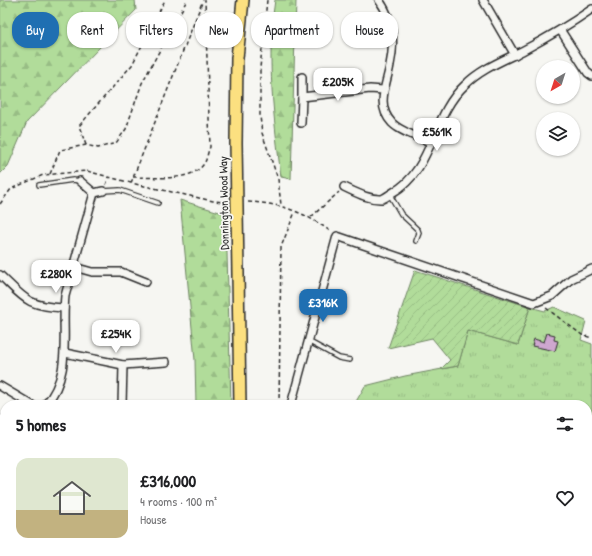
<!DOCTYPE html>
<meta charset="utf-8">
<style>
body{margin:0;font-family:"Patrick Hand",sans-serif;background:#f6f6f6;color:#202124;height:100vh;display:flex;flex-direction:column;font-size:15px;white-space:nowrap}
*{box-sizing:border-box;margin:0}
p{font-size:13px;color:#757577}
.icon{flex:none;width:22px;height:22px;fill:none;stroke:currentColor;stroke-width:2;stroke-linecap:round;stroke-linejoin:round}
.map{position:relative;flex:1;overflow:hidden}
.sheet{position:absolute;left:0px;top:400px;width:592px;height:156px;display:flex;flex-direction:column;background:#fff;border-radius:16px 16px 0 0;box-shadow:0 1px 3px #0004}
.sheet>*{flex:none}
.banner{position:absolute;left:12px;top:12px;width:568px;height:36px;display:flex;gap:8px}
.needle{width:26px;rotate:219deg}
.controls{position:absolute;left:536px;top:60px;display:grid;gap:8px}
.controls a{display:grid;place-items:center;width:44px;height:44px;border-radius:50%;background:#fff;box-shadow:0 1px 3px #0004;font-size:20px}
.price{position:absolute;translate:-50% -34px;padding:0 9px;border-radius:8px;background:#fff;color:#222;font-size:13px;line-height:26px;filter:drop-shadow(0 1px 2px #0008)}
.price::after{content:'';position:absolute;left:50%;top:24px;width:12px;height:9px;margin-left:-6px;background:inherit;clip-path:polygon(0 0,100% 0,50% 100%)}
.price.current{background:#1f6fb2;color:#fff}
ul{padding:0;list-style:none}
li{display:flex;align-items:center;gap:12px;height:100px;padding:0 16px}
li+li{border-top:1px solid #e0e0e0}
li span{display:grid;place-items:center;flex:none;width:112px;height:80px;border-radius:12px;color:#555}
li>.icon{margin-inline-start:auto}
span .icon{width:48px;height:48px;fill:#fffc;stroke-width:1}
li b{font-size:17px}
h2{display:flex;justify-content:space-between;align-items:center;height:48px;padding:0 16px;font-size:17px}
.pill{padding:0 14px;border-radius:16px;background:#fff;box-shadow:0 1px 3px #0004;font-size:14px;line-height:36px}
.pill.current{background:#1f6fb2;color:#fff}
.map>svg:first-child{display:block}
</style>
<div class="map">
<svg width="592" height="556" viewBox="0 0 592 556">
<defs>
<pattern id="forest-firs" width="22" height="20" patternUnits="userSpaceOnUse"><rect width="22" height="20" fill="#b1dc9a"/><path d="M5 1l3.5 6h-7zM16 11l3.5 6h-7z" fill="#98bd85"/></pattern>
<pattern id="park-tufts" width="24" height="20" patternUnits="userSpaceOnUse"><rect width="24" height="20" fill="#b1dc9a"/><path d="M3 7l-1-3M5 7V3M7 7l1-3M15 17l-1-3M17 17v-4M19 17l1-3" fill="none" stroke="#98bd85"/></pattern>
<pattern id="garden-furrows" width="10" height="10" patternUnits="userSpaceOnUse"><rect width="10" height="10" fill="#b1dc9a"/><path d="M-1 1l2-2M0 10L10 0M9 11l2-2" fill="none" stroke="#98bd85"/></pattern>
</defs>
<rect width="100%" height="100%" fill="#f6f6f2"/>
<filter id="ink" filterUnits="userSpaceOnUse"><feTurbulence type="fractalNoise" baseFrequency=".025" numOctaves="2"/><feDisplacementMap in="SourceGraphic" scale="8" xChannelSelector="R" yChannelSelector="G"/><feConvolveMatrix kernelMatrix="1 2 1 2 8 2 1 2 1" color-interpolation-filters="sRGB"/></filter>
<g filter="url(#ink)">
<g fill="url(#forest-firs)" stroke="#6e8462">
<path d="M0 0H135L136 10 27 122 8 166 0 174Z"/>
<path d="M275 0H296L291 179 281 177C274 119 266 59 275 0Z"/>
<path d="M180 200 226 214 231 405H196L195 360Z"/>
</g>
<path fill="url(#park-tufts)" stroke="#6e8462" d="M530 307 545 311 554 307 586 321 581 340 592 344V556H375L374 551H587V405H354L365 386 405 376 458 366 468 331 518 345Z"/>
<path fill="url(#garden-furrows)" stroke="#6e8462" d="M415 270 530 307 518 345 468 331 458 366 441 369 450 360 432 338 388 348Z"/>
<path fill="#cea7cf" stroke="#2b2b2b" d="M547 333 555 335 554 340 558 341 555 351 532 346 534 339 544 342Z"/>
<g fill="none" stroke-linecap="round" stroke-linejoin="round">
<g stroke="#2b2b2b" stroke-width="6">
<g id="lane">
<path d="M39 185 73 180 80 181"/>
<path d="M103 191 120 190 158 203"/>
<path d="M390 195 401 214 418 230 419 233 416 241"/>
<path d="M308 341 339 358 350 360"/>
<path d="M0 518H1"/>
</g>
</g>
<g stroke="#2b2b2b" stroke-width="10">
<g id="street">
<path d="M379 0C393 19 395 42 390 65 387 84 375 105 392 123 401 132 418 137 430 142"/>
<path d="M483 0 515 55"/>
<path d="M561 31 588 73 592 76"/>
<path d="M302 77V97"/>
<path d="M301 123 302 97 370 89 383 90"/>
<path d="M80 181 94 193 103 191"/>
<path d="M344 187C355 192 369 200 382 199 385 198 389 195 392 193 434 170 431 116 465 85 481 69 502 61 522 51 547 38 569 25 592 9"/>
<path d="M74 267 92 272H121L146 282"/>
<path d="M0 275C25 299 27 306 64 308"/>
<path d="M65 353 123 365 166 362"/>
<path d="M0 386 32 405"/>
<path d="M45 405C73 375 61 332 65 296L94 193"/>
<path d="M122 405 123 365"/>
<path d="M291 405 337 236 534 303 552 296 571 279 592 269"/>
<path d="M0 419 5 428"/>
<path d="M164 551 188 556"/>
<path d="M332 551 333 556"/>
<path d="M13 556 14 551"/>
<path d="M156 556 157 551"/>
</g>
</g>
<g stroke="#2b2b2b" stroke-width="14">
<g id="primary">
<path d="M240 405 236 143 237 58 243 0"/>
<path d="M242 551V556"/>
</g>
</g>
<g stroke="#2b2b2b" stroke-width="1.5" stroke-dasharray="4 3" stroke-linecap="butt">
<path d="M267 0 260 68V116L262 133 278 179 281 205"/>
<path d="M86 145 79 126 132 65 165 0"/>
<path d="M50 174 60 150 86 145 98 148 116 143 126 129 142 83 187 0"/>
<path d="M133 177C153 177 194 183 205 162 207 158 208 151 210 147L205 0"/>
<path d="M131 183 203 0"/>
<path d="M106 185 109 177"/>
<path d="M248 202C280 203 304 212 330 231"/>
<path d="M0 204 11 189 43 175 87 171 131 183 213 201 225 202"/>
<path d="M311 217 339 192"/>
<path d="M546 308 582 335 592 338"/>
<path d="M279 405 281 247 295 212"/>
<path d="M587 459 592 457"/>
<path d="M277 556V551"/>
<path d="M518 556 520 551"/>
</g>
<use href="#lane" stroke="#f6f6f2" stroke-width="3.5"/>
<use href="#street" stroke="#f6f6f2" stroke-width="7"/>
<use href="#primary" stroke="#fce080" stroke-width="11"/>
</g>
</g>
<g text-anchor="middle" stroke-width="3.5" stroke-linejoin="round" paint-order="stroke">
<g font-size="12" fill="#2b2b2b" stroke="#f6f6f2">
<text transform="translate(224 203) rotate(-91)" y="4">Donnington Wood Way</text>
</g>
</g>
</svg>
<div class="controls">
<a><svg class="needle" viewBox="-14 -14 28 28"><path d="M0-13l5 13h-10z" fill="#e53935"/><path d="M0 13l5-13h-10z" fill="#757577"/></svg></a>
<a><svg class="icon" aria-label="layers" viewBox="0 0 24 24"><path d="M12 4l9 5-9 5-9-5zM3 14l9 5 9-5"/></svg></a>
</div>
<b class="price" style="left:338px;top:102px">£205K</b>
<b class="price" style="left:437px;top:152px">£561K</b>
<b class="price" style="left:56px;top:294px">£280K</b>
<b class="price current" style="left:323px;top:323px">£316K</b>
<b class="price" style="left:116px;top:354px">£254K</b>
<div class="banner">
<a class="pill current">Buy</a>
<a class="pill">Rent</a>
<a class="pill">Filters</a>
<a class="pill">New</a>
<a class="pill">Apartment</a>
<a class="pill">House</a>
</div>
<section class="sheet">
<h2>5 homes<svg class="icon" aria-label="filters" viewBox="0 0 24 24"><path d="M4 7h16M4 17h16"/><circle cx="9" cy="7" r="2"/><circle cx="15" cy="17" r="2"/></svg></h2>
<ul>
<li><span style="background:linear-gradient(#dfe7d0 65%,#c2b280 0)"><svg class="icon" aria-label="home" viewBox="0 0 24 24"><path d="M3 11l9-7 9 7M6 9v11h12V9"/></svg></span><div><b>£316,000</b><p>4 rooms · 100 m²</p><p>House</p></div><svg class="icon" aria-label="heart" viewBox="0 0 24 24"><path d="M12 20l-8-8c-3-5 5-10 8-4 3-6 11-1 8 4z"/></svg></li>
</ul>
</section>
</div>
